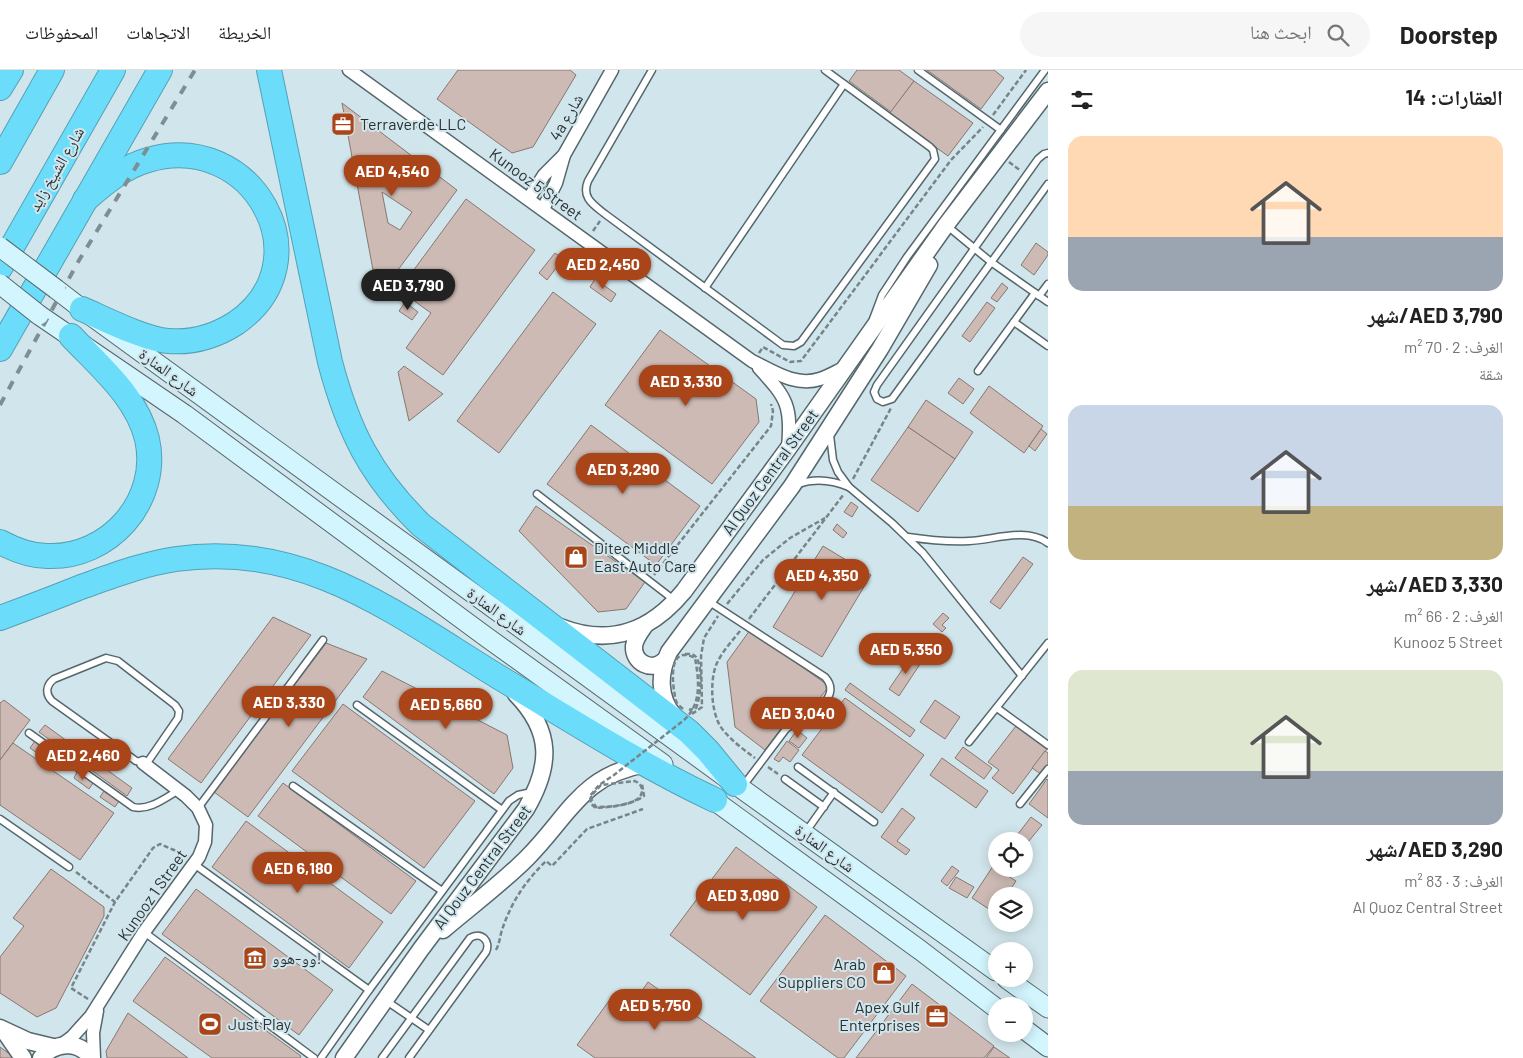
<!DOCTYPE html>
<html lang="ar">
<meta charset="utf-8">
<style>
body{margin:0;font-family:Barlow,"Noto Naskh Arabic",sans-serif;background:#f6f6f6;color:#222;direction:rtl;height:100vh;display:flex;flex-direction:column;font-size:19px;white-space:nowrap}
*{box-sizing:border-box;margin:0}
p{font-size:16px;color:#767676}
.icon{flex:none;width:28px;height:28px;fill:none;stroke:currentColor;stroke-width:2;stroke-linecap:round;stroke-linejoin:round}
.map{position:relative;flex:1;overflow:hidden;direction:ltr}
.panel{display:flex;flex-direction:column;background:#fff;width:475px}
.panel>*{flex:none}
.fabs{position:absolute;left:988px;top:762px;display:grid;gap:10px}
.fabs a{display:grid;place-items:center;width:45px;height:45px;border-radius:50%;background:#fff;box-shadow:0 2px 12px #0003;font-size:25px}
.price{position:absolute;translate:-50% -42px;padding:0 11px;border-radius:18px;background:#aa451a;color:#fff;font-size:16px;line-height:32px;filter:drop-shadow(0 1px 2px #0008)}
.price::after{content:'';position:absolute;left:50%;top:30px;width:15px;height:11px;margin-left:-8px;background:inherit;clip-path:polygon(0 0,100% 0,50% 100%)}
.price.selected{background:#222;color:#fff}
ul{padding:0;list-style:none}
li{display:grid;align-content:center;gap:10px;height:265px;padding:0 20px}
li span{display:grid;place-items:center;height:155px;border-radius:15px;color:#555}
li>.icon{margin-inline-start:auto}
span .icon{width:90px;height:90px;fill:#fffc;stroke-width:1}
li b{font-size:21px}
h2{display:flex;justify-content:space-between;align-items:center;height:60px;padding:0 20px;font-size:21px}
header{display:flex;align-items:center;gap:30px;box-sizing:border-box;height:70px;padding:0 25px;background:#fff;border-bottom:1px solid #e0e0e0}
header strong{font-size:24px}
nav{display:flex;gap:28px;margin-inline-start:auto;font-size:18px}
.search{width:350px;height:45px;background:#f6f6f6;display:flex;align-items:center;gap:12px;box-sizing:border-box;padding:0 18px;border-radius:28px;color:#767676;font-size:19px}
main{display:flex;flex:1;min-height:0}
.map>svg:first-child{display:block}
</style>
<header>
<strong>Doorstep</strong>
<div class="search"><svg class="icon" aria-label="search" viewBox="0 0 24 24"><circle cx="10" cy="10" r="6"/><path d="M15 15l6 6"/></svg>ابحث هنا</div>
<nav><a>الخريطة</a><a>الاتجاهات</a><a>المحفوظات</a></nav>
</header>
<main>
<section class="panel">
<h2>العقارات: 14<svg class="icon" aria-label="filters" viewBox="0 0 24 24"><path d="M4 7h16M4 17h16"/><circle cx="9" cy="7" r="2"/><circle cx="15" cy="17" r="2"/></svg></h2>
<ul>
<li><span style="background:linear-gradient(#ffd9b3 65%,#9aa5b1 0)"><svg class="icon" aria-label="home" viewBox="0 0 24 24"><path d="M3 11l9-7 9 7M6 9v11h12V9"/></svg></span><div><b>AED 3,790/شهر</b><p>الغرف: 2 · 70 m²</p><p>شقة</p></div></li>
<li><span style="background:linear-gradient(#c9d6e8 65%,#c2b280 0)"><svg class="icon" aria-label="home" viewBox="0 0 24 24"><path d="M3 11l9-7 9 7M6 9v11h12V9"/></svg></span><div><b>AED 3,330/شهر</b><p>الغرف: 2 · 66 m²</p><p>Kunooz 5 Street</p></div></li>
<li><span style="background:linear-gradient(#dfe7d0 65%,#9aa5b1 0)"><svg class="icon" aria-label="home" viewBox="0 0 24 24"><path d="M3 11l9-7 9 7M6 9v11h12V9"/></svg></span><div><b>AED 3,290/شهر</b><p>الغرف: 3 · 83 m²</p><p>Al Quoz Central Street</p></div></li>
</ul>
</section>
<div class="map">
<svg width="1048" height="988" viewBox="0 0 1048 988">
<rect width="100%" height="100%" fill="#d1e6ec"/>
<g fill="#cdbab4" stroke="#887770" fill-rule="evenodd">
<path d="M458 0H570L576 5 533 77 512 83 437 29Z"/>
<path d="M857 0H899L914 11 891 42 849 11Z"/>
<path d="M927 0H994L1004 8 981 39Z"/>
<path d="M914 11 973 53 948 86 889 44Z"/>
<path d="M342 33 457 120 378 227ZM382 122 412 142 400 160 388 153Z"/>
<path d="M466 129 535 180 443 305 406 278 431 243 399 220Z"/>
<path d="M1036 173 1048 182V185L1034 205 1021 195Z"/>
<path d="M555 183 563 189 547 210 539 203Z"/>
<path d="M595 209 616 224 611 232 590 217Z"/>
<path d="M1002 213 1008 218 997 232 991 228Z"/>
<path d="M553 222 596 254 499 383 457 351Z"/>
<path d="M405 232 418 242 412 250 399 241Z"/>
<path d="M987 232 995 238 970 272 962 266Z"/>
<path d="M660 260 756 329 759 352 712 414 605 335Z"/>
<path d="M404 296 443 324 409 351 398 302Z"/>
<path d="M959 308 974 319 963 334 948 323Z"/>
<path d="M989 316 1043 356 1024 383 970 343Z"/>
<path d="M926 330 973 362 955 389 908 357Z"/>
<path d="M591 355 700 436 656 495 547 414Z"/>
<path d="M908 357 955 389 918 442 871 410Z"/>
<path d="M1041 359 1047 364 1035 381 1029 376Z"/>
<path d="M851 432 858 437 852 447 844 442Z"/>
<path d="M536 436 645 512 626 539 598 542 519 461Z"/>
<path d="M837 454 847 463 843 468 833 460Z"/>
<path d="M823 476 871 505 822 587 773 557Z"/>
<path d="M1023 487 1033 494 1000 539 990 532Z"/>
<path d="M943 543 949 548 942 555 946 558 942 562 933 554Z"/>
<path d="M273 547 311 565 201 713 168 689Z"/>
<path d="M750 560 829 616 810 641 800 633 765 680 735 657 727 592Z"/>
<path d="M326 573 367 589 248 747 214 722Z"/>
<path d="M913 584 922 591 899 626 889 619Z"/>
<path d="M382 601 507 665 513 698 494 724 363 627Z"/>
<path d="M850 613 915 660 910 667 845 620Z"/>
<path d="M845 628 924 685 882 743 802 685Z"/>
<path d="M4 630 30 650 0 690V633Z"/>
<path d="M935 630 960 647 945 669 920 652Z"/>
<path d="M343 634 475 731 424 798 292 701Z"/>
<path d="M45 655 132 718 127 726 39 662Z"/>
<path d="M1016 656 1047 679 1013 724 992 708 999 700 988 692Z"/>
<path d="M797 660 807 668 799 678 789 671Z"/>
<path d="M35 671 63 692 59 699 30 678Z"/>
<path d="M787 671 799 680 790 692 783 687 779 692 774 689Z"/>
<path d="M13 673 114 743 80 790 0 735V690Z"/>
<path d="M963 677 992 698 984 709 955 688Z"/>
<path d="M1045 681 1048 683V695L1041 704 1032 698Z"/>
<path d="M942 688 988 721 976 738 930 705Z"/>
<path d="M77 702 93 713 89 719 74 708Z"/>
<path d="M1047 709 1048 710V748L1029 734Z"/>
<path d="M283 713 416 811 391 844 258 746Z"/>
<path d="M104 721 119 731 115 737 100 727Z"/>
<path d="M902 738 915 748 897 771 910 780 906 785 881 767Z"/>
<path d="M1031 747 1042 755 1024 777V771H1021L1023 769 1018 764Z"/>
<path d="M246 751 383 852 349 898 212 797Z"/>
<path d="M736 777 817 837 750 925 670 865Z"/>
<path d="M952 796 959 801 947 816 941 811Z"/>
<path d="M993 796 1016 811 1006 826H996L995 843 972 828Z"/>
<path d="M51 799 104 837V846L56 938 37 947 0 923V887L24 856 13 848Z"/>
<path d="M956 807 974 817 967 828 949 818Z"/>
<path d="M196 819 333 920 299 965 162 864Z"/>
<path d="M825 845 906 906 844 988H838L760 931Z"/>
<path d="M165 887 301 986 300 988H212L133 931Z"/>
<path d="M648 912 756 988H595L577 975 611 928 624 937 635 922 639 925Z"/>
<path d="M912 914 994 976 984 988H856Z"/>
<path d="M128 943 188 988H107L106 981Z"/>
<path d="M0 977 15 988H0Z"/>
<path d="M994 977 1010 988H986Z"/>
</g>
<g fill="none" stroke-linecap="round" stroke-linejoin="round">
<g stroke="#55676c" stroke-width="9">
<g id="service">
<path d="M652 0 588 111C581 128 594 135 605 144L783 275 794 276 801 272 935 89 933 80 930 77 825 0"/>
<path d="M918 0 1001 60"/>
<path d="M1048 83 1044 84 1038 89 877 315 874 322 877 329 883 332 892 329 1048 114"/>
<path d="M946 155 991 192 1048 232"/>
<path d="M705 218 844 14"/>
<path d="M1039 226 1048 214"/>
<path d="M873 249 882 225 907 187 1045 0"/>
<path d="M1014 252 1048 276"/>
<path d="M978 301 1035 223"/>
<path d="M830 365 833 390 838 402 849 417 892 453 923 483 1022 606"/>
<path d="M798 414C815 408 832 410 849 417"/>
<path d="M537 424 674 530"/>
<path d="M908 467C928 470 949 472 969 471 994 470 1026 457 1048 473"/>
<path d="M708 531 825 607C836 619 828 629 820 639 817 642 815 646 812 648 803 653 795 651 786 659L743 716"/>
<path d="M106 588 118 591 175 635 179 641 178 648 149 690 145 692 136 691 52 631C45 624 46 615 54 609Z"/>
<path d="M357 635 502 740"/>
<path d="M997 638 1048 675"/>
<path d="M29 663 133 737C149 741 165 728 179 720"/>
<path d="M969 672 1048 573"/>
<path d="M798 697 874 752"/>
<path d="M785 709 824 737"/>
<path d="M293 716 442 821"/>
<path d="M1020 734 1048 699"/>
<path d="M198 738 323 570"/>
<path d="M0 749 69 797"/>
<path d="M805 763 834 722"/>
<path d="M194 794 369 920"/>
<path d="M144 862 314 988"/>
<path d="M385 930 429 960"/>
<path d="M321 988 369 920 509 731 518 725 532 722"/>
<path d="M382 988 470 868C481 861 491 871 486 882L409 988"/>
</g>
</g>
<g stroke="#55676c" stroke-width="15">
<g id="minor">
<path d="M349 0 752 291C773 301 795 317 820 309 829 306 837 301 846 297"/>
<path d="M529 128 544 105 564 85 612 0"/>
<path d="M543 139 556 113 564 85"/>
<path d="M759 298C787 328 792 336 788 378"/>
<path d="M61 975 72 967 91 946 144 862 199 787 205 772 206 755 198 738 186 726 143 693"/>
<path d="M94 988 93 963 97 941"/>
</g>
</g>
<g stroke="#55676c" stroke-width="19">
<g id="tertiary">
<path d="M645 555C641 561 635 568 634 576 633 593 652 602 664 591"/>
<path d="M560 557C611 577 651 561 684 521L787 380 946 155 1048 21"/>
<path d="M674 646C658 627 659 603 669 582L792 416 880 279 929 195"/>
<path d="M443 860C471 836 501 814 527 788 569 746 581 705 646 694"/>
<path d="M0 958 28 971 53 977"/>
<path d="M5 962 23 988"/>
<path d="M41 988C54 973 78 969 91 988"/>
<path d="M344 988 421 879 526 739C551 696 553 662 516 624"/>
</g>
</g>
<g stroke="#55676c" stroke-width="21">
<g id="secondary">
<path d="M56 219 82 239 735 714 996 901"/>
<path d="M39 245 184 344 485 566 663 694"/>
<path d="M704 723 920 880 996 938"/>
<path d="M1007 909 1048 938"/>
<path d="M1024 959 1048 977"/>
</g>
</g>
<g stroke="#54a1b5" stroke-width="26">
<g id="motorway">
<path d="M269 0 330 292C348 360 370 405 421 455L689 662 708 681 735 714"/>
<path d="M0 18 11 0"/>
<path d="M0 92 52 0"/>
<path d="M0 198 113 0"/>
<path d="M82 239C105 249 144 269 168 271 192 273 216 266 236 253 326 191 252 59 148 90 123 97 104 114 85 130"/>
<path d="M0 279 160 0"/>
<path d="M0 472C15 480 30 486 47 486 108 489 161 431 147 369 137 327 100 297 71 266"/>
<path d="M0 548C27 538 54 528 81 517 112 506 143 494 176 489 306 470 398 546 502 609 571 650 642 696 715 730"/>
</g>
</g>
<g stroke="#778589" stroke-width="2.5" stroke-dasharray="5 2.5" stroke-linecap="butt">
<path d="M993 45 1026 0"/>
<path d="M1009 92 1021 101"/>
<path d="M593 161 600 151"/>
<path d="M759 283 763 277 790 292 801 291 951 90 983 57"/>
<path d="M853 409 891 338"/>
<path d="M654 505 771 356 773 341 771 334"/>
<path d="M727 534 763 490 790 468 825 448"/>
<path d="M749 549 844 424"/>
<path d="M740 561C732 571 722 582 717 593 709 610 711 646 723 660 732 671 744 680 755 688"/>
<path d="M685 584C689 584 693 583 696 587 703 596 701 627 696 638L689 640"/>
<path d="M692 644 702 637 701 586 704 568 718 546"/>
<path d="M768 697 778 704"/>
<path d="M594 734 596 737C612 737 631 735 644 726L642 714"/>
<path d="M76 802 115 832"/>
<path d="M496 880C500 873 500 864 503 857 513 829 526 811 546 791L552 796 587 759 643 739"/>
<path d="M88 929 71 918 115 832 153 778 160 774 174 780 184 788"/>
</g>
<use href="#service" stroke="#fff" stroke-width="6"/>
<use href="#minor" stroke="#fff" stroke-width="12"/>
<use href="#tertiary" stroke="#fff" stroke-width="16"/>
<use href="#secondary" stroke="#d3f5fe" stroke-width="19"/>
<use href="#motorway" stroke="#6bddfb" stroke-width="24"/>
<path stroke="#7f8e92" stroke-width="4" stroke-dasharray="9 9" stroke-linecap="butt" d="M0 335 78 192 195 0"/>
<g stroke="#55676c" stroke-width="21" stroke-linecap="butt">
<g id="secondary-bridge">
<path d="M0 177 56 219"/>
<path d="M0 214 39 245"/>
</g>
</g>
<path stroke="#778589" stroke-width="2.5" stroke-dasharray="5 2.5" stroke-linecap="butt" d="M592 731 591 726 601 715 635 711C639 713 642 716 642 720 643 736 607 737 596 738L591 734 590 726 599 715 614 705 684 650C702 634 699 610 695 588 670 575 672 606 674 621 675 625 675 630 677 633 678 635 681 637 683 639"/>
<use href="#secondary-bridge" stroke="#d3f5fe" stroke-width="19"/>
</g>
<defs>
<g id="office-square" transform="scale(1.25)"><rect x="-9" y="-9" width="18" height="18" rx="4" fill="#aa451a" stroke="#d1e6ec"/><path d="M-6-3h4V-5.5h4V-3h4V5H-6ZM-1-4.5V-3h2v-1.5ZM-6 0V1H6V0Z" fill="#fff"/></g>
<g id="shop-square" transform="scale(1.25)"><rect x="-9" y="-9" width="18" height="18" rx="4" fill="#aa451a" stroke="#d1e6ec"/><path d="M-5-2.5h2.3a2.7 3.5 0 0 1 5.4 0H5L5.5 6h-11ZM-1.5-2.5h3a1.5 2.3 0 0 0-3 0Z" fill="#fff"/></g>
<g id="museum-square" transform="scale(1.25)"><rect x="-9" y="-9" width="18" height="18" rx="4" fill="#aa451a" stroke="#d1e6ec"/><path d="M0-6L6-3V-2H-6V-3ZM-5-1h2V3h-2ZM-1-1h2V3h-2ZM3-1h2V3H3ZM-6 4H6V6H-6Z" fill="#fff"/></g>
<g id="stadium-square" transform="scale(1.25)"><rect x="-9" y="-9" width="18" height="18" rx="4" fill="#aa451a" stroke="#d1e6ec"/><path d="M0-5a6.5 5 0 1 0 0 10a6.5 5 0 1 0 0-10ZM-3.5-1.8h7v3.6h-7Z" fill="#fff"/></g>
</defs>
<g fill-rule="evenodd">
<use href="#office-square" x="343" y="54"/>
<use href="#shop-square" x="576" y="487"/>
<use href="#museum-square" x="255" y="888"/>
<use href="#shop-square" x="884" y="903"/>
<use href="#office-square" x="937" y="946"/>
<use href="#stadium-square" x="210" y="954"/>
</g>
<g text-anchor="middle" stroke-width="4" stroke-linejoin="round" paint-order="stroke">
<g font-size="16" fill="#293133" stroke="#d1e6ec">
<text transform="translate(566 47) rotate(-60)" y="6">4a شارع</text>
<text transform="translate(56 99) rotate(-60)" y="6">شارع الشيخ زايد</text>
<text transform="translate(536 114) rotate(36)" y="6">Kunooz 5 Street</text>
<text transform="translate(169 302) rotate(36)" y="6">شارع المنارة</text>
<text transform="translate(770 402) rotate(-54)" y="6">Al Quoz Central Street</text>
<text transform="translate(497 541) rotate(36)" y="6">شارع المنارة</text>
<text transform="translate(825 778) rotate(36)" y="6">شارع المنارة</text>
<text transform="translate(482 797) rotate(-53)" y="6">Al Qouz Central Street</text>
<text transform="translate(152 825) rotate(-55)" y="6">Kunooz 1 Street</text>
</g>
<g font-size="16" fill="#293133" stroke="#d1e6ec" text-anchor="start">
<text x="360" y="60">Terraverde LLC</text>
<text x="594" y="484">Ditec Middle<tspan x="594" dy="18">East Auto Care</tspan></text>
<text x="272" y="894">وو-هوو!</text>
<text x="866" y="900" text-anchor="end">Arab<tspan x="866" dy="18">Suppliers CO</tspan></text>
<text x="920" y="943" text-anchor="end">Apex Gulf<tspan x="920" dy="18">Enterprises</tspan></text>
<text x="228" y="960">Just Play</text>
</g>
</g>
</svg>
<div class="fabs">
<a><svg class="icon" aria-label="locate" viewBox="0 0 24 24"><circle cx="12" cy="12" r="6"/><path d="M12 2v4M12 18v4M2 12h4M18 12h4"/></svg></a>
<a><svg class="icon" aria-label="layers" viewBox="0 0 24 24"><path d="M12 4l9 5-9 5-9-5zM3 14l9 5 9-5"/></svg></a>
<a>+</a>
<a>−</a>
</div>
<b class="price" style="left:392px;top:127px">AED 4,540</b>
<b class="price" style="left:603px;top:220px">AED 2,450</b>
<b class="price selected" style="left:408px;top:241px">AED 3,790</b>
<b class="price" style="left:686px;top:337px">AED 3,330</b>
<b class="price" style="left:623px;top:425px">AED 3,290</b>
<b class="price" style="left:822px;top:531px">AED 4,350</b>
<b class="price" style="left:906px;top:605px">AED 5,350</b>
<b class="price" style="left:289px;top:658px">AED 3,330</b>
<b class="price" style="left:446px;top:660px">AED 5,660</b>
<b class="price" style="left:798px;top:669px">AED 3,040</b>
<b class="price" style="left:83px;top:711px">AED 2,460</b>
<b class="price" style="left:298px;top:824px">AED 6,180</b>
<b class="price" style="left:743px;top:851px">AED 3,090</b>
<b class="price" style="left:655px;top:961px">AED 5,750</b>
</div>
</main>
